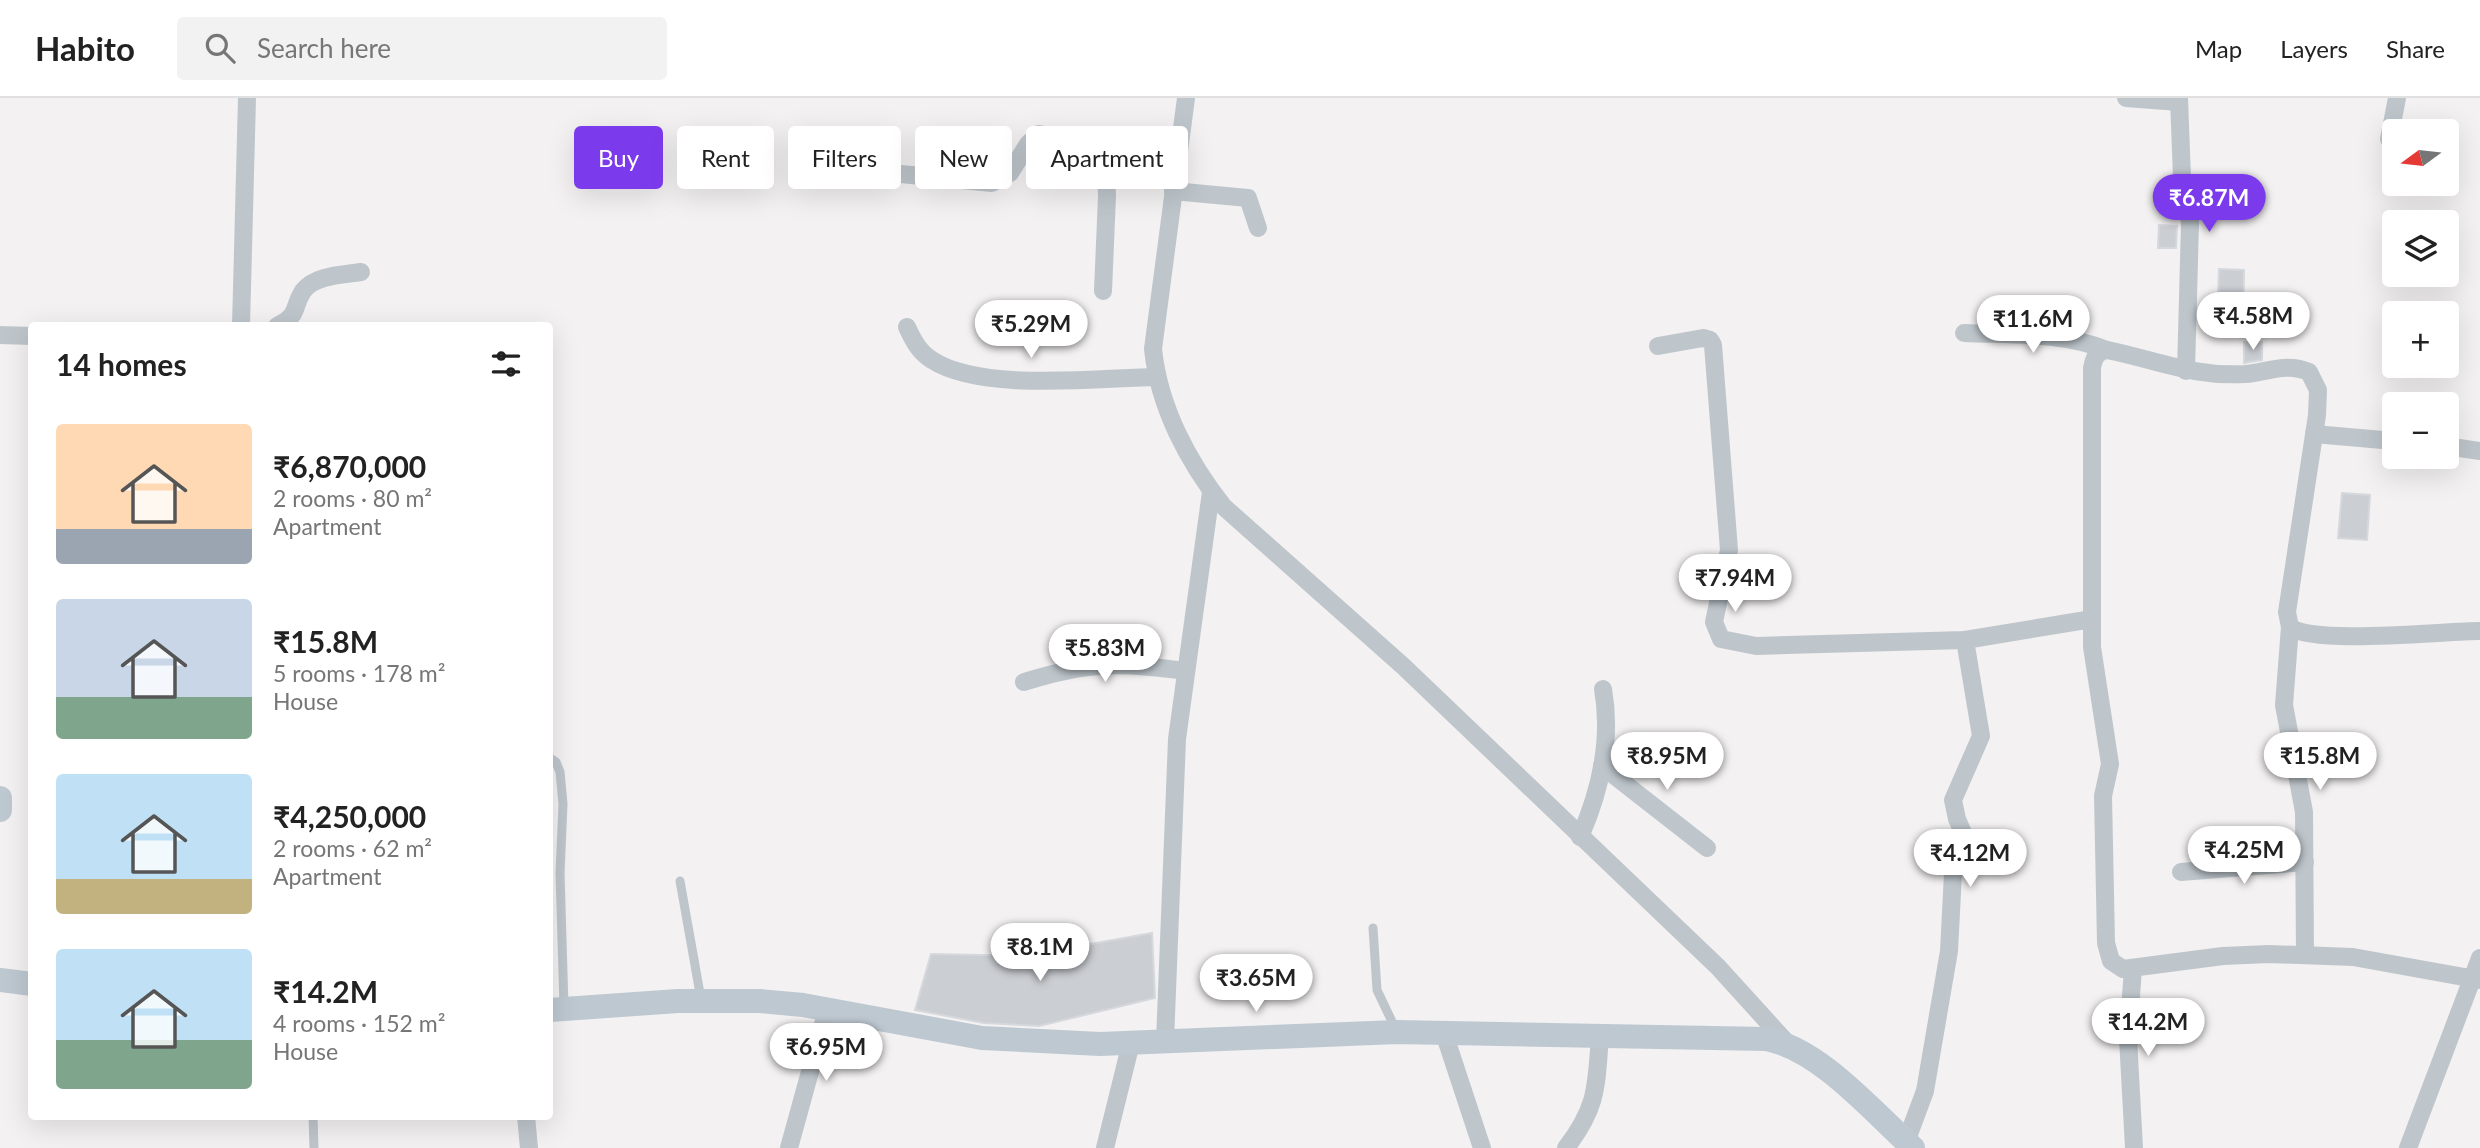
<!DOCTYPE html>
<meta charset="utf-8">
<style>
body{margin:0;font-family:Lato,sans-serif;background:#f2f2f2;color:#222;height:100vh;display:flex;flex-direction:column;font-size:26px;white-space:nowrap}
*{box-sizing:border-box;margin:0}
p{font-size:23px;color:#767676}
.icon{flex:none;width:38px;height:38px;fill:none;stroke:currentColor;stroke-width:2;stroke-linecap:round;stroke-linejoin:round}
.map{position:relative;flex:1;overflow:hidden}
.details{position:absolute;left:28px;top:224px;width:525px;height:798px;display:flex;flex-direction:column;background:#fff;border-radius:7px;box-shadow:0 7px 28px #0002}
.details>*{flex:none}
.hud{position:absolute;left:574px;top:28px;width:665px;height:63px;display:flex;gap:14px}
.needle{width:46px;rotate:255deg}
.fabs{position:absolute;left:2382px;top:21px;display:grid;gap:14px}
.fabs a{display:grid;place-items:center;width:77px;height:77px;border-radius:7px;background:#fff;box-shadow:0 7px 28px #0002;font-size:35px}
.price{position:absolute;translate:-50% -60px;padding:0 16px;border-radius:24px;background:#fff;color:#222;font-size:23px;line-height:46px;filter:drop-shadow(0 2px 4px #0008)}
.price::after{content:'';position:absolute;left:50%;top:42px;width:21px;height:16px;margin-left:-10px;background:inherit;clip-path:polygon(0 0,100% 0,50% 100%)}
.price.on{background:#7c3aed;color:#fff}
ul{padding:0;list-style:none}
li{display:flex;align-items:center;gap:21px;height:175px;padding:0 28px}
li span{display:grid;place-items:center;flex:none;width:196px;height:140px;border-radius:7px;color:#555}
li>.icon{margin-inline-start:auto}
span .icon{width:84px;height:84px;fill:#fffc;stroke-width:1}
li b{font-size:30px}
h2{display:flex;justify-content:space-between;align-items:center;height:84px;padding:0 28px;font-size:30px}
.tag{padding:0 24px;border-radius:7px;background:#fff;box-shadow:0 7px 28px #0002;font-size:24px;line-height:63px}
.tag.on{background:#7c3aed;color:#fff}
header{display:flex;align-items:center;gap:42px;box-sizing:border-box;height:98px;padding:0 35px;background:#fff;border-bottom:2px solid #e0e0e0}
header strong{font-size:33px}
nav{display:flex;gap:38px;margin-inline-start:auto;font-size:24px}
.search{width:490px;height:63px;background:#f2f2f2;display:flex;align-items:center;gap:18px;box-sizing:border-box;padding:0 24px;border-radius:7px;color:#767676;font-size:26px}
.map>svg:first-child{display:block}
</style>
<header>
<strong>Habito</strong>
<div class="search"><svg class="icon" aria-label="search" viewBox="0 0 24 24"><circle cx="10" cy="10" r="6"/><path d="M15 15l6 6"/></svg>Search here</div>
<nav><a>Map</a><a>Layers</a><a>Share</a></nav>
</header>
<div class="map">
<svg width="2480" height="1050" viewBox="0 0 2480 1050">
<rect width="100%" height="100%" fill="#f3f1f1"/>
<g fill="#cbced3" stroke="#d5d8dc" stroke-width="2">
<path d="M2159 127 2177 128 2176 150H2158Z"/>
<path d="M2219 171 2244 172 2243 231 2217 230Z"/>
<path d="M2244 244H2262V262L2244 265Z"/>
<path d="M2342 395 2370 397 2367 442 2338 440Z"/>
<path d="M1152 835 1155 900 1039 928 984 925 915 912 931 856 1024 858Z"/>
</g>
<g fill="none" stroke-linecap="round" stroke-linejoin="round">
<g stroke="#bec6cc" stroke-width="9">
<path d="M550 660 556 664 560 674 563 706 560 775 564 909"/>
<path d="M680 783 701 901"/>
<path d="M1373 830 1377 892 1396 932"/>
<path d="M313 1018 314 1050"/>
</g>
<g stroke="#bec6cc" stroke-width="18">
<path d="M1186 0 1153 251C1159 309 1188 364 1224 409L1403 568 1718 869 1787 945"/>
<path d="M2126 0 2179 4"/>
<path d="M2179 0 2182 80 2190 125 2186 273"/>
<path d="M2389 41 2397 0"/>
<path d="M866 78 901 76 992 85 1010 75 1028 46 1039 36 1082 45 1178 56"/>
<path d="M1173 93 1248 100 1258 130"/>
<path d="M1103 193 1107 98 1105 47"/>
<path d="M241 228 247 0"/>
<path d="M277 228C300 217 292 210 303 193 315 177 343 177 361 174"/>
<path d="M907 229C913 242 919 254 932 262 981 294 1097 280 1156 279"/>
<path d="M1964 235C2012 237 2062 234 2107 252"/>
<path d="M0 237 32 238"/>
<path d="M1658 248 1703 240 1710 242 1713 247 1729 452 1714 524 1721 541 1756 548 1965 542 2092 521"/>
<path d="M2314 336 2394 343"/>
<path d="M2446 348 2480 353"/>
<path d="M2290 529 2284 607 2304 714 2305 857"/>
<path d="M2480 533C2443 533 2315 547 2290 529L2287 514 2317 317 2318 292 2309 274C2287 264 2268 274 2245 276 2192 279 2157 262 2107 252 2096 254 2094 260 2092 270V549L2110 666 2103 698 2106 845 2111 863 2123 871 2223 858 2269 856 2353 859 2480 882"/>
<path d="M1024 584C1088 564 1119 564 1185 573"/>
<path d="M1602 668 1707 750"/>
<path d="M1580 739C1601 691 1612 642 1603 591"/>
<path d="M2181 774 2305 764"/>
<path d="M2133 870 2128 940 2134 1050"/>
<path d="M1444 935 1482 1050"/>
<path d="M1165 943 1177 641 1211 394"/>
<path d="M526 1018 529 1050"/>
<path d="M1906 1044 1925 993 1949 853 1953 775 1968 746 1957 721 1953 702 1981 638 1965 542"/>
<path d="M789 1050 827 912"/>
<path d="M1105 1050 1131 945"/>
<path d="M1566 1050C1598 1008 1596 989 1600 938"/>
<path d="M2408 1050 2480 860"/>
</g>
<g stroke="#bec8d1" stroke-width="24">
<path d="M0 700V712"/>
<path d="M0 882 32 886"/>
<path d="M550 912 678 903H760L803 907 982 940 1100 946 1397 934 1766 941C1820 951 1872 1013 1913 1050"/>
</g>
</g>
</svg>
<div class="fabs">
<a><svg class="needle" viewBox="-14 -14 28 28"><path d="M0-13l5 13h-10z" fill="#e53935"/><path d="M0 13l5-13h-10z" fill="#767676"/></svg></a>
<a><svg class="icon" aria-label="layers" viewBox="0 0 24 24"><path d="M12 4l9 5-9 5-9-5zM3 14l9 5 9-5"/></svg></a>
<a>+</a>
<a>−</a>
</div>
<b class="price on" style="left:2209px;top:136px">₹6.87M</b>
<b class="price" style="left:2253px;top:254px">₹4.58M</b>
<b class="price" style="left:2033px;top:257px">₹11.6M</b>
<b class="price" style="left:1031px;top:262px">₹5.29M</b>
<b class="price" style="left:1735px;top:516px">₹7.94M</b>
<b class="price" style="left:1105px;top:586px">₹5.83M</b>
<b class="price" style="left:1667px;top:694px">₹8.95M</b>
<b class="price" style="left:2320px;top:694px">₹15.8M</b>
<b class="price" style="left:2244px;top:788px">₹4.25M</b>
<b class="price" style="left:1970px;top:791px">₹4.12M</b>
<b class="price" style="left:1040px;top:885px">₹8.1M</b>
<b class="price" style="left:1256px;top:916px">₹3.65M</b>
<b class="price" style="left:2148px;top:960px">₹14.2M</b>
<b class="price" style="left:826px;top:985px">₹6.95M</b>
<div class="hud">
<a class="tag on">Buy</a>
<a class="tag">Rent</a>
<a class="tag">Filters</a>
<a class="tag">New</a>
<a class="tag">Apartment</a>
</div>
<section class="details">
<h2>14 homes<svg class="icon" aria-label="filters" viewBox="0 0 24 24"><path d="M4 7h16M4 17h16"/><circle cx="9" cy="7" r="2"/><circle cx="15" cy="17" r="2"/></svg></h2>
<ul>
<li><span style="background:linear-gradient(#ffd9b3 75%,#9aa5b1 0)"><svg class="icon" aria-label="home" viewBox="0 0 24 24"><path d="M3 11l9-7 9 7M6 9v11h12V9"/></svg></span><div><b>₹6,870,000</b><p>2 rooms · 80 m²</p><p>Apartment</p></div></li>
<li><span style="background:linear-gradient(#c9d6e8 70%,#7fa58c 0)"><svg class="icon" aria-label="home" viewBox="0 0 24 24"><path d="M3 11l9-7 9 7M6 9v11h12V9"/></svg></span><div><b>₹15.8M</b><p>5 rooms · 178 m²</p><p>House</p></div></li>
<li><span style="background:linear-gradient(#bfe0f5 75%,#c2b280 0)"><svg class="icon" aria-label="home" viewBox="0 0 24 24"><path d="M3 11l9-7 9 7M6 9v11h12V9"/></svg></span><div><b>₹4,250,000</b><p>2 rooms · 62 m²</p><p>Apartment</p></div></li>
<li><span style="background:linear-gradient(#bfe0f5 65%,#7fa58c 0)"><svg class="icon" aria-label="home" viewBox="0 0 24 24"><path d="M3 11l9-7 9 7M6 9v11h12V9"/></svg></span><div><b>₹14.2M</b><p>4 rooms · 152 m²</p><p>House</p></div></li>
</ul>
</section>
</div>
